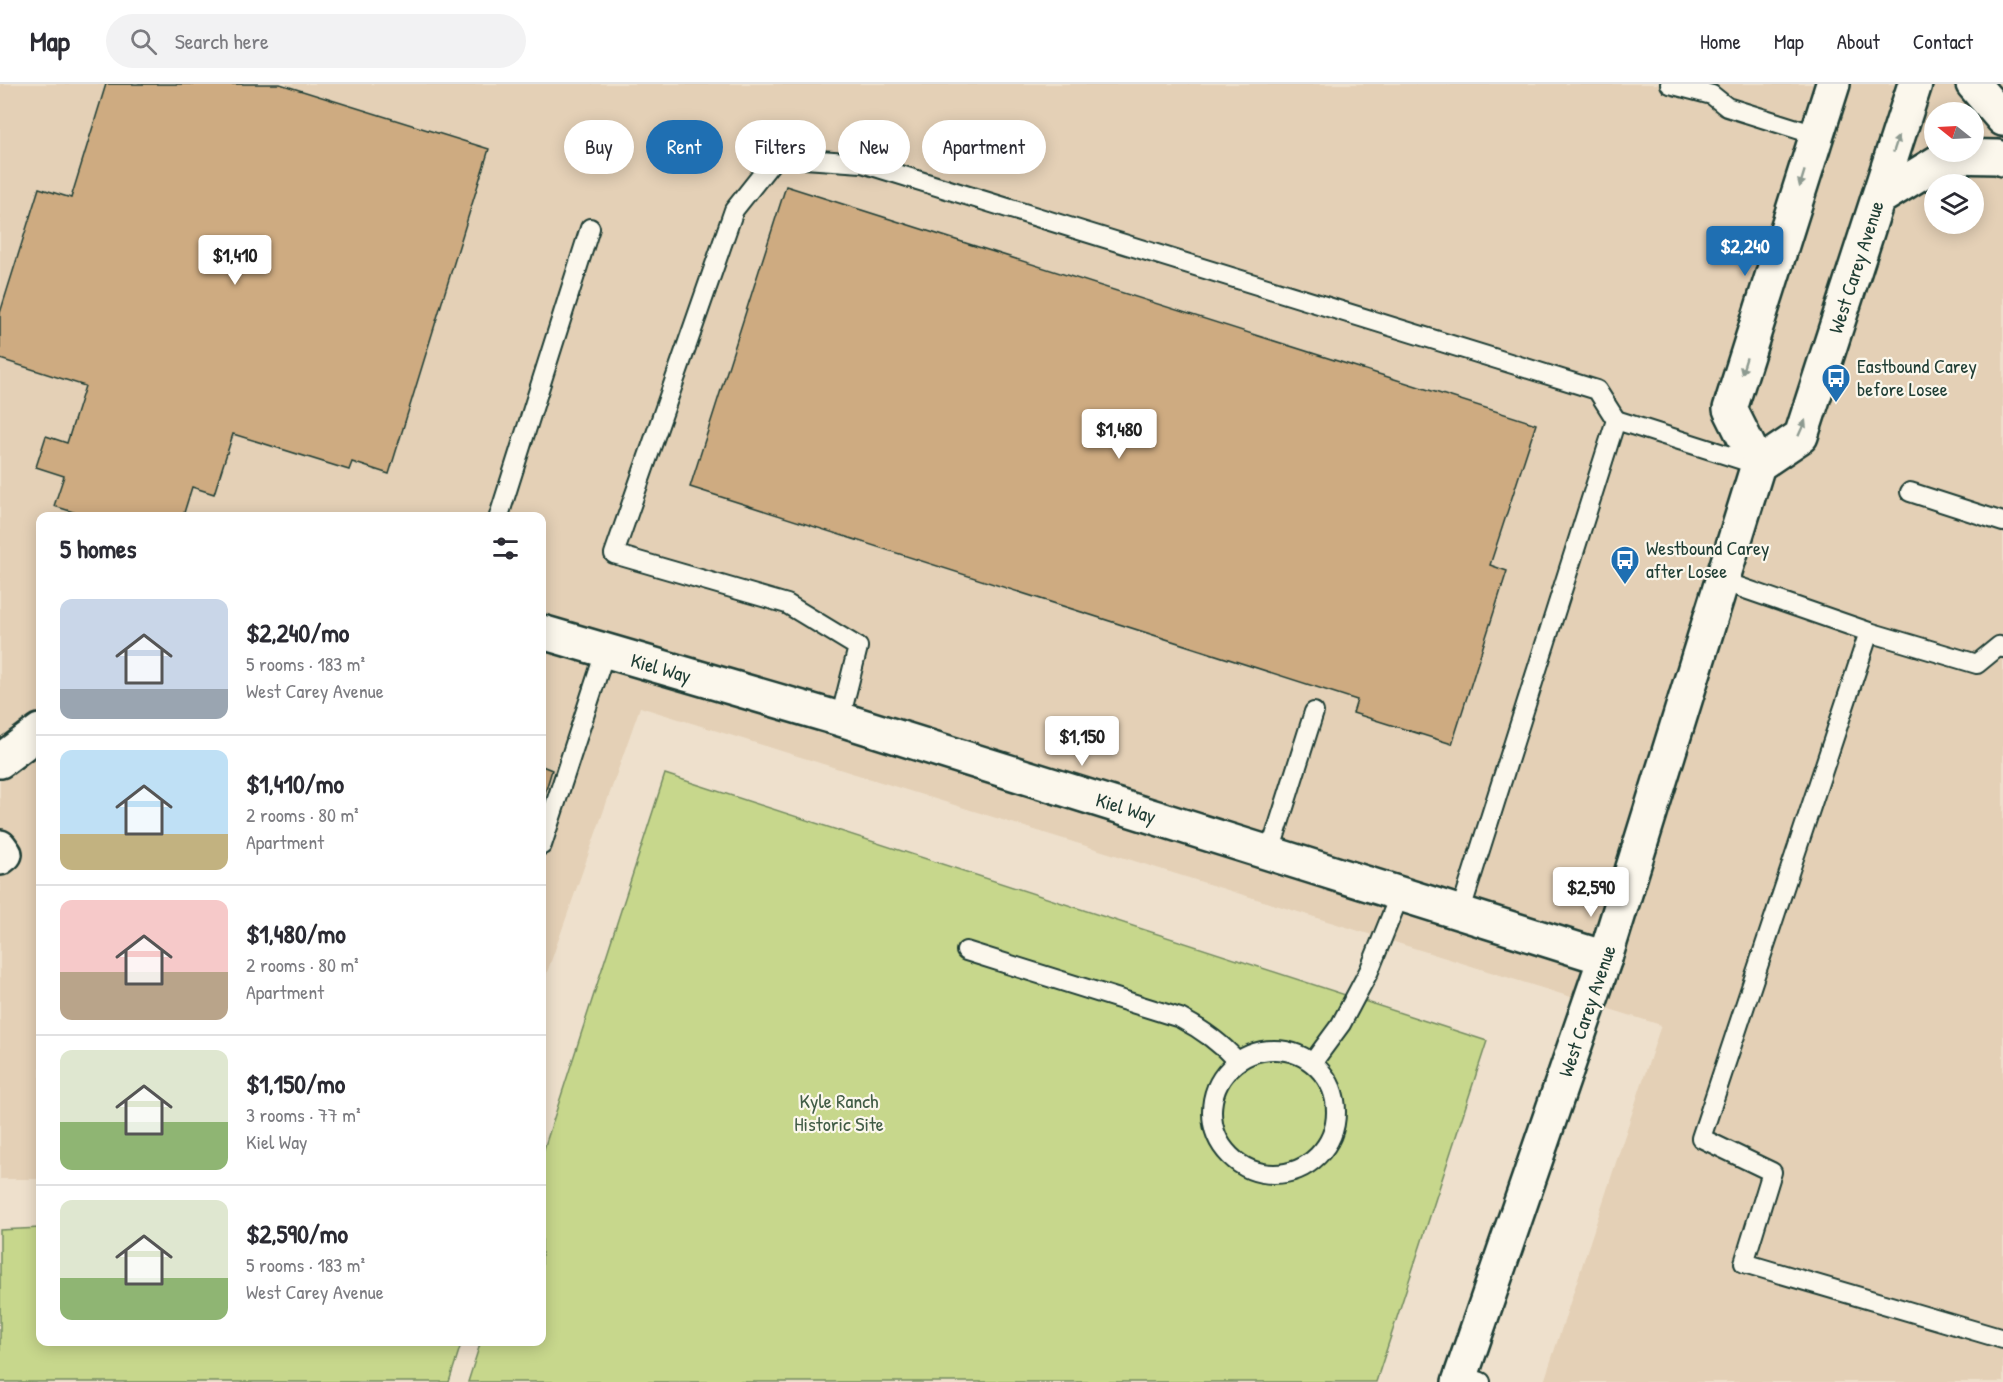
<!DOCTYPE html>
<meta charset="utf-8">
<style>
body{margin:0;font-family:"Patrick Hand",sans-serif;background:#f2f2f3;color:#2b2b33;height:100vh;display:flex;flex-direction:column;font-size:22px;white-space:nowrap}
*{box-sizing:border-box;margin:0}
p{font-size:20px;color:#7c7c81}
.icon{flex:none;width:33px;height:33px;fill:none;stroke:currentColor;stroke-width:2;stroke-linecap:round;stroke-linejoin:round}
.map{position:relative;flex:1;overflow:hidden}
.sheet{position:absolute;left:36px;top:428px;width:510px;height:834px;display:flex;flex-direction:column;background:#fff;border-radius:12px;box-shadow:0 3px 15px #0003}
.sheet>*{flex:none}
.top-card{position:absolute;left:564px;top:36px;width:570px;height:54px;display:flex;gap:12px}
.needle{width:39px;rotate:288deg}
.controls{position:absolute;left:1924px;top:18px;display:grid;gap:12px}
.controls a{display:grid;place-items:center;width:60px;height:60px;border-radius:50%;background:#fff;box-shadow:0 3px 15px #0003;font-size:30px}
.price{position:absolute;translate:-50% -51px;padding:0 14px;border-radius:6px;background:#fff;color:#222;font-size:20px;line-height:39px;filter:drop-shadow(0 2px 3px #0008)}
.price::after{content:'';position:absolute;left:50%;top:36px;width:18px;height:14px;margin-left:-9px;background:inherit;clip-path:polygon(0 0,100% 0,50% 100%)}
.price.on{background:#1f6fb2;color:#fff}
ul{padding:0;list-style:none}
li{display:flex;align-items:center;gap:18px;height:150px;padding:0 24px}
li+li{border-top:2px solid #e1e1e2}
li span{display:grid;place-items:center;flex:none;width:168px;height:120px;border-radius:12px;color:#555}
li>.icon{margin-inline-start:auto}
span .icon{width:72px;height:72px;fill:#fffc;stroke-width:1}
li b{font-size:26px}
h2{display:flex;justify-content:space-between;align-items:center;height:72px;padding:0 24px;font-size:26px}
.chip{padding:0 21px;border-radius:27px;background:#fff;box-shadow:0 3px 15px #0003;font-size:21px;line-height:54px}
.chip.on{background:#1f6fb2;color:#fff}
header{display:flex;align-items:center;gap:36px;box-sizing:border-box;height:84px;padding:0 30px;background:#fff;border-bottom:2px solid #e1e1e2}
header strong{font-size:28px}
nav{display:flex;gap:33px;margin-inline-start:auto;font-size:21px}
.search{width:420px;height:54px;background:#f2f2f3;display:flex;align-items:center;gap:15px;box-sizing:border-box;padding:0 21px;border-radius:33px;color:#7c7c81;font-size:22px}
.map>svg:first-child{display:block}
</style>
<header>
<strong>Map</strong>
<div class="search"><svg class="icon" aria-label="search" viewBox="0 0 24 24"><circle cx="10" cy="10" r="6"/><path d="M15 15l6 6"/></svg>Search here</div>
<nav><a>Home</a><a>Map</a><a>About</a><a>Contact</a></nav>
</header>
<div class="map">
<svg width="2003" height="1298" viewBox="0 0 2003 1298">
<rect width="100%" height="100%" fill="#eee0cc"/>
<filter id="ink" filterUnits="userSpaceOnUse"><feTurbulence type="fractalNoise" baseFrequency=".0167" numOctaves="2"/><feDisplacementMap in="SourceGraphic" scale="12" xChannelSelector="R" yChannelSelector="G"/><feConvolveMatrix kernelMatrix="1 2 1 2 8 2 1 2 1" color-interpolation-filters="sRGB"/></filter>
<g filter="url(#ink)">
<path fill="#e4d0b6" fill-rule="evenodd" d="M0 0H2003V1298H1544L1661 941 640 623 542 903V432H40V1095H0ZM1935 28H1974V68H1935ZM1935 100H1974V140H1935Z"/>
<g fill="#c7d78c" stroke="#738a60" stroke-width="1.5">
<path d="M665 690 1487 957 1376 1298H468L481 1257H542V1071Z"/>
<path d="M40 1144V1257H462L449 1298H0V1146Z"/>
</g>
<g fill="#ceab81" stroke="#1f3d34" stroke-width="1.5">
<path d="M106 0H280L489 65 389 390 352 378 349 386 233 350 214 410 192 403 183 432H86L54 422 64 392 36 383 46 352 67 359 85 302 0 275V229L39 104 71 114Z"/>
<path d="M786 102 1536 340 1490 481 1507 487 1452 660 1353 629 1357 616 690 403Z"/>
<path d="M542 682 552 686 542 719Z"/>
</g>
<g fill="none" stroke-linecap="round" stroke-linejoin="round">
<g stroke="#1f3d34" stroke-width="22">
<g id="service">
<path d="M1670 0 1712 11 1727 23 1816 51"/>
<path d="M1910 408 2003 438"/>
<path d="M499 432 590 144"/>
<path d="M1722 497 1869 548 1701 1054 1772 1088 1744 1179 2003 1255"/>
<path d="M1869 548 1977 580 1999 562 2003 564"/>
<path d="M840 635 858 563 787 520 614 470 734 126 776 73 862 79 1597 306 1616 336"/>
<path d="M542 761 605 568"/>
<path d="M1270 768 1314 628"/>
<path d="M1460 829 1616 336 1758 381"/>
<path d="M966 867 1180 934C1203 946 1220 958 1237 977"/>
<circle cx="1274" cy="1028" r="62"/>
<path d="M1313 978 1341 940 1369 887 1400 810"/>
<path d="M1461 1291 1481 1298"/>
</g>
</g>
<g stroke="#1f3d34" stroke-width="38">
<g id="minor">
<path d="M542 548 840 635 1605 874"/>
<path d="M0 677 40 647"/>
<path d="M0 763 5 770 0 774"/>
</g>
</g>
<g stroke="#1f3d34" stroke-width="38">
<g id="secondary">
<path d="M1973 0 2003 35"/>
<path d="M1878 115 1948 72 1998 73 2003 75"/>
<path d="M1758 381 1730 325 1833 0"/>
<path d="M1459 1298 1605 874 1758 381 1801 352 1915 0"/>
</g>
</g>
<use href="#service" stroke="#fbf7ec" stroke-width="18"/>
<use href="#minor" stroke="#fbf7ec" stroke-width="33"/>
<use href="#secondary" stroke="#fbf7ec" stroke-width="33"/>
</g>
<defs><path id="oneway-solid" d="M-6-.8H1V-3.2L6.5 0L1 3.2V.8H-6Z" transform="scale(1.5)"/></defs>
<g fill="#8d9a90">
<use href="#oneway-solid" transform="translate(1896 60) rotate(-72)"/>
<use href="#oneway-solid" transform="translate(1802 95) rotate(107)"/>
<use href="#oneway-solid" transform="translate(1744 282) rotate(107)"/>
<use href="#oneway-solid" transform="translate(1802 344) rotate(-66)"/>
</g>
</g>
<defs>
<g id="bus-pin" transform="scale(1.5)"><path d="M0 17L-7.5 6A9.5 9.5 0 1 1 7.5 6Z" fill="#1f6fb2" stroke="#fbf7ec"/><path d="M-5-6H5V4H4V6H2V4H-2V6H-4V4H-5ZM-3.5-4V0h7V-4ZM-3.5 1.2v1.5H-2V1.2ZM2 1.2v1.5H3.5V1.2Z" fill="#fff"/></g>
</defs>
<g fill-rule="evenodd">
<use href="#bus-pin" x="1836" y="294"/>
<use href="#bus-pin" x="1625" y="476"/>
</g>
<g text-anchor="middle" stroke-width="4.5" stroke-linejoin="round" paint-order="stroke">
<g font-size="20" fill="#1f3d34" stroke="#fbf7ec">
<text transform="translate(1856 183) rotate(-72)" y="7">West Carey Avenue</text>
<text transform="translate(661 584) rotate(16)" y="7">Kiel Way</text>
<text transform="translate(1126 724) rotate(17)" y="7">Kiel Way</text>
<text transform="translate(1587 927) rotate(-71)" y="7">West Carey Avenue</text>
</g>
<g font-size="20" fill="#1f3d34" stroke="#fbf7ec" text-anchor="start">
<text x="1857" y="289">Eastbound Carey<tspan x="1857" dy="23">before Losee</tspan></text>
<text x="1646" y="471">Westbound Carey<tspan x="1646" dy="23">after Losee</tspan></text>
</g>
<g font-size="20" fill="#415c46" stroke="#fbf7ec">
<text x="839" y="1024">Kyle Ranch<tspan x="839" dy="23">Historic Site</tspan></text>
</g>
</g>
</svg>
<div class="controls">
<a><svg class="needle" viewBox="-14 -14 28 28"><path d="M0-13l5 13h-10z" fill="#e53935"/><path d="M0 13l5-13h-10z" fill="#7c7c81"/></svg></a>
<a><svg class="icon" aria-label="layers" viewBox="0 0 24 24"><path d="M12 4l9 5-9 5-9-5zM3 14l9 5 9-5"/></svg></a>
</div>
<b class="price on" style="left:1745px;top:193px">$2,240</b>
<b class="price" style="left:235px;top:202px">$1,410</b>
<b class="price" style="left:1119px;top:376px">$1,480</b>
<b class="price" style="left:1082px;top:683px">$1,150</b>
<b class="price" style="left:1591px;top:834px">$2,590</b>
<div class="top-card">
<a class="chip">Buy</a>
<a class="chip on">Rent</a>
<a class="chip">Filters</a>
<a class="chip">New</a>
<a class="chip">Apartment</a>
</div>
<section class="sheet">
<h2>5 homes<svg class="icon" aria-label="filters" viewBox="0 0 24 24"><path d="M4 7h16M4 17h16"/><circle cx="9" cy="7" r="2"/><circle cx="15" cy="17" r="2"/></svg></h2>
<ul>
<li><span style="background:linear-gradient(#c9d6e8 75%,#9aa5b1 0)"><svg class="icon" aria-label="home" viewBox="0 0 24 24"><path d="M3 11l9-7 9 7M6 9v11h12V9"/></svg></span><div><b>$2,240/mo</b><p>5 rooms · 183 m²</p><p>West Carey Avenue</p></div></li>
<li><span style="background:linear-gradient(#bfe0f5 70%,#c2b280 0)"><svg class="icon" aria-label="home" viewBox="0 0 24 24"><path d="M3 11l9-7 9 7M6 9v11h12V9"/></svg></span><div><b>$1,410/mo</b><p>2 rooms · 80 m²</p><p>Apartment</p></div></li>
<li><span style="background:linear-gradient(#f6c9c9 60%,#b9a48a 0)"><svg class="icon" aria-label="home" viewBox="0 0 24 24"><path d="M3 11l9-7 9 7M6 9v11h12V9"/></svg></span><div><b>$1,480/mo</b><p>2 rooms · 80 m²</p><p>Apartment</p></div></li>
<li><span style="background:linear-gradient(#dfe7d0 60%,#8fb573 0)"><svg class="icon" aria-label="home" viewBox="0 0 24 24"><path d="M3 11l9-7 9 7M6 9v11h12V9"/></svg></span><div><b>$1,150/mo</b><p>3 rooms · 77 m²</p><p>Kiel Way</p></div></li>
<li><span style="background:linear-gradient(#dfe7d0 65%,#8fb573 0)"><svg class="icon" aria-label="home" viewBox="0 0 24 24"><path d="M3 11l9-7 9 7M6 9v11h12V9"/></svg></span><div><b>$2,590/mo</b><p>5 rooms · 183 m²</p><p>West Carey Avenue</p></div></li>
</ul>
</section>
</div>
